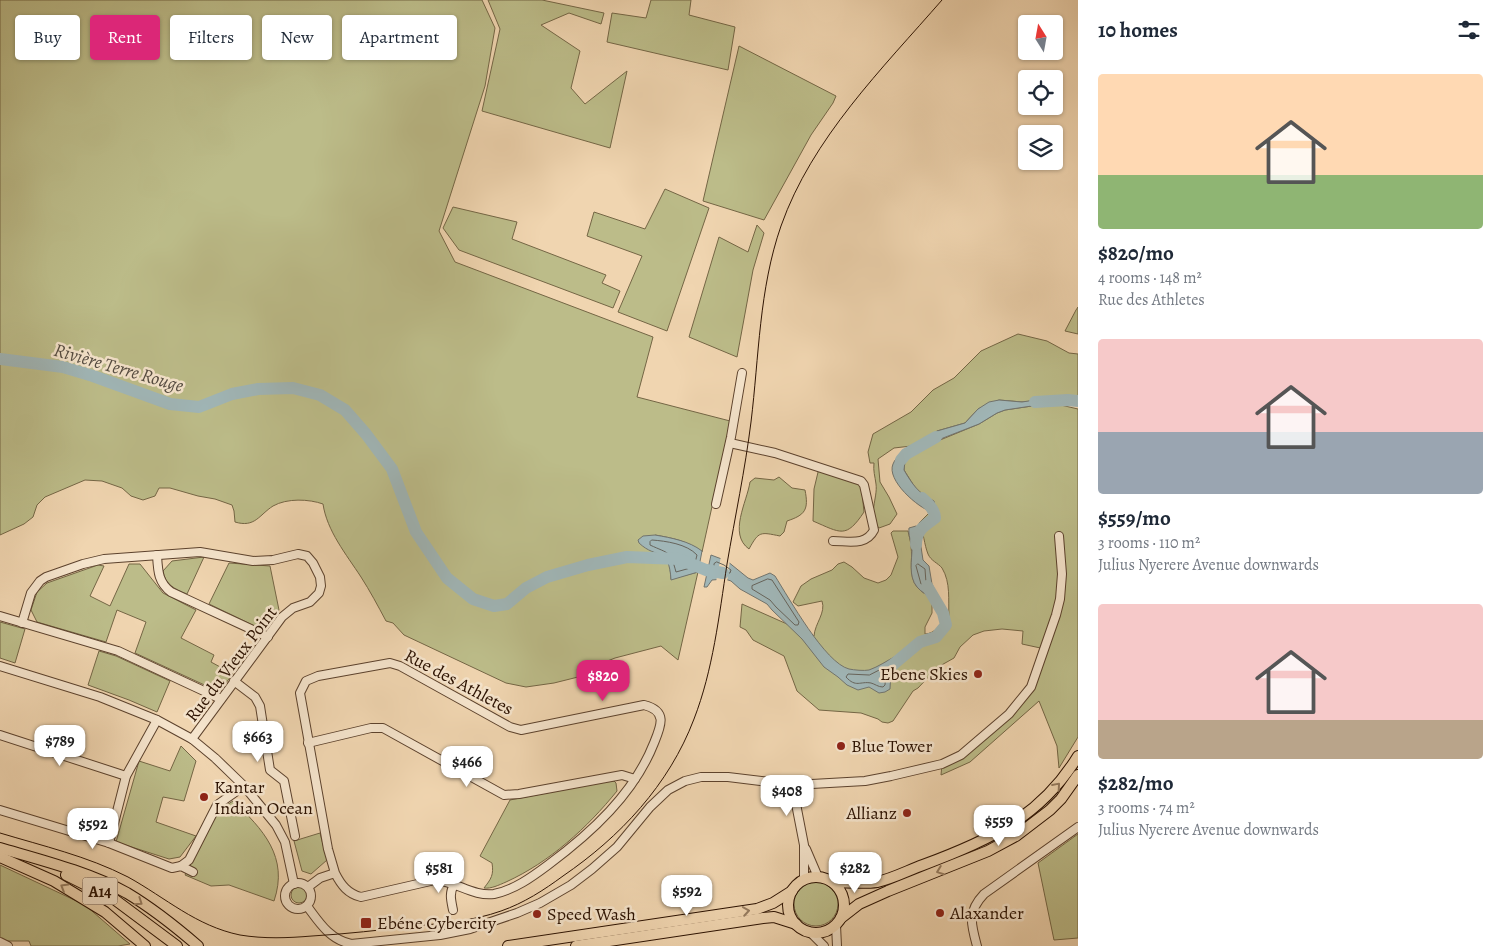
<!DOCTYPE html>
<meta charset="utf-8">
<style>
body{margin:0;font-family:Alegreya,serif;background:#f2f2f3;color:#1f2937;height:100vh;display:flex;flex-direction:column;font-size:19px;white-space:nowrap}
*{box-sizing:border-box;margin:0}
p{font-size:16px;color:#747a83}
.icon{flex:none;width:28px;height:28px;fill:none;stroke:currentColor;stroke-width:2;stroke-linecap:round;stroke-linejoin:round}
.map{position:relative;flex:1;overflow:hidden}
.side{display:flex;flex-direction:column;background:#fff;width:425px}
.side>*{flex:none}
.guide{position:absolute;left:15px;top:15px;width:475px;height:45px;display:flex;gap:10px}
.needle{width:32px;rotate:349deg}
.buttons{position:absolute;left:1018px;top:15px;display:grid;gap:10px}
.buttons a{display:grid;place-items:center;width:45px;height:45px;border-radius:5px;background:#fff;box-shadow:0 1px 4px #0004;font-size:25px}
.price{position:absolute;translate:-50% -42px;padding:0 11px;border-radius:10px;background:#fff;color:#222;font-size:16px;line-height:32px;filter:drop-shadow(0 1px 2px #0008)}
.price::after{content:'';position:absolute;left:50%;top:30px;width:15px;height:11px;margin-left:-8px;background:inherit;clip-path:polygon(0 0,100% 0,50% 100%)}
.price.on{background:#db2777;color:#fff}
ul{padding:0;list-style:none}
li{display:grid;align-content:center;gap:10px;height:265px;padding:0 20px}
li span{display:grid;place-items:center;height:155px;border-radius:5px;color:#555}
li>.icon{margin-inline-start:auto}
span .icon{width:90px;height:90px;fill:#fffc;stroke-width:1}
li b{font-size:21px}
h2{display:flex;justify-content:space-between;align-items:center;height:60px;padding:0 20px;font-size:21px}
.chip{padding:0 18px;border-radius:5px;background:#fff;box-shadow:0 1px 4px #0004;font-size:18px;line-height:45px}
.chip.on{background:#db2777;color:#fff}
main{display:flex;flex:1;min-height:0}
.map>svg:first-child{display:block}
</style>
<main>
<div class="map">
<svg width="1078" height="946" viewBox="0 0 1078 946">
<rect width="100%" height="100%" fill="#f0d5b0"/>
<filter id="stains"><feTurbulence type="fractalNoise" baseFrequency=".004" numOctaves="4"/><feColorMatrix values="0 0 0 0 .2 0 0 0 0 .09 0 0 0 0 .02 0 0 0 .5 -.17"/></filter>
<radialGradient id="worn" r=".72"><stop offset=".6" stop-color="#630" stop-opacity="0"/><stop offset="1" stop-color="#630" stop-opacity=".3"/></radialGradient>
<g fill="#bcbc89" stroke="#746645">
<path d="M0 0H482L495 28 485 86 439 231 455 262 653 337 637 397 734 422 715 493 702 552C688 541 672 538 655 535L652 551C669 555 670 563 671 579L698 572 678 660 661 646 615 658 585 670 578 677 554 683 526 687 506 683 404 635 393 623 386 621C378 606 370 591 361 577 346 554 327 531 323 504 309 499 287 498 273 506 259 515 255 528 235 522L234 511 232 505 215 499 198 496 170 488H159L155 496 143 500 131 496 122 488 102 481 85 480 45 497 37 505 33 517 24 524 0 535Z"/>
<path d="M488 0H542L604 13 601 24 569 13 541 25 580 51 571 88 585 104 627 71 610 148 482 111 500 29Z"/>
<path d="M651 0H691L689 15 735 27 728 70 607 42 612 13 646 18Z"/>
<path d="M739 46 836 96 833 103 811 135 764 220 703 201Z"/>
<path d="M665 189 709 208 667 331 618 312 642 256 587 236 594 212 645 229Z"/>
<path d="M453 207 517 222 512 239 606 275 602 283 620 291 613 308 459 250 443 228Z"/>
<path d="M757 225 764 233 753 270 737 357 689 337 719 237 748 252Z"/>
<path d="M1078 307V334L1065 331 1076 310Z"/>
<path d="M1018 334 1047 341 1069 353 1078 354V399L1072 398 1022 402 999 400 978 409 965 423 937 431 920 445 894 448 878 459 880 482 889 497 897 514 890 524 879 528C867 516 878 498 876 484 875 476 873 471 874 463H870L868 452 873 434 911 412 933 390 954 378 981 351Z"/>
<path d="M1052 403 1078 409V737L1059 768 1057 746 1039 701 970 762 941 775 942 764 977 741 1031 687 1045 649 1022 644 1023 631 1002 629 984 631 973 635 960 647 954 658 938 667 918 688 913 691 893 721 888 723 882 722 878 719 861 713 819 710 797 691 784 656 753 640 746 630 740 627 742 604 814 636C815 623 826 613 822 601L798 606 793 602 801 586 811 579 832 570 838 564 844 562 852 567 864 578 878 583 886 580 891 575 898 557 891 533 893 531H908C909 536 911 542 911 547 913 559 908 576 917 587 921 592 928 595 932 600V613L925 627V634C934 634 944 623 949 616 948 600 951 583 942 568 938 563 931 561 928 554 924 544 924 533 919 523L935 507 916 489 904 470 905 461 914 454 928 445 979 424 997 413 1005 410Z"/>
<path d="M819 468 861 482 864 512C846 539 841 533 813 521L814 489Z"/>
<path d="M779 477 792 488 805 490C809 510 805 515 787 521L784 532 780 536C760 532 759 531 749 549 728 534 747 502 750 482L755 478 774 480Z"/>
<path d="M204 557 187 594C175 589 165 585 163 571L172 561Z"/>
<path d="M229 563 270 566 279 610 271 622 255 626 209 604Z"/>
<path d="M129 564H140L163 593 196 610 181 638 214 655 211 662 233 674 225 684 211 688 135 653 146 622 117 610 106 642 37 622 31 610 37 592 47 583 98 565 104 566 90 596 110 606Z"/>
<path d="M0 622 25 629 15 663 0 658Z"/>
<path d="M99 651 116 656 170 681 157 712 129 700 88 685Z"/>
<path d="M181 746 196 761 184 801 163 797 156 822 196 836 180 857 169 859 116 842 139 761 170 771Z"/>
<path d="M608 781H614L616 783 617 791C587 828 550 862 506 882 499 885 491 889 484 888 491 879 494 875 492 863L480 856 510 800Z"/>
<path d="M233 801C263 829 289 857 274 901L229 885 211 886 185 875 219 810Z"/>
<path d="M320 833 327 860 311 874 302 871 294 841Z"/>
<path d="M1078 834V938L1054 940 1038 863Z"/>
<path d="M0 865 85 905 130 944 118 946H31L29 941H0Z"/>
<circle cx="816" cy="904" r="22"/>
<circle cx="299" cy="895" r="8"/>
</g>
<g fill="#a0b6b7" stroke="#71746e">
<path d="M1041 399 1050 400 1052 403 1005 410 997 413 979 424 943 438 935 443 920 445 937 431 965 423 978 409 989 402 999 400 1022 402Z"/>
<path d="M909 448H912L914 454 905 461 904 470C912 484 919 494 934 501L935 507 932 512C918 508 886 480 893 464 896 456 904 453 909 448Z"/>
<path d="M916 526 918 527 923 560 929 566 932 584 936 593 935 599 932 600C928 595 921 592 917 587 908 576 912 560 912 548 911 541 908 535 909 528Z"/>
<path d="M655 535C672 538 689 541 702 551L698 572 671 580C669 546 657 560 639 543L638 540 643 536Z"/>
<path d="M711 555 727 561 748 578 753 580 770 573 775 576C789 598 825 663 849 669 854 670 864 671 869 670 878 667 888 660 896 656L902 658 891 671 890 689 885 692 879 693 869 687 858 690 847 685 838 677 824 667 802 639 772 610 767 604 740 589 731 581 725 579 712 580 707 587H704Z"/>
</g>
<path fill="#f0d5b0" d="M721 556 730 560 727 582H716Z"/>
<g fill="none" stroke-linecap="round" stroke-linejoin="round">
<g stroke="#66645c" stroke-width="1">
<path d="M652 540C666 541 687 544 697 555L694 567 676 572C670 550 669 554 650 545V542Z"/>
<path d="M717 562 724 565 731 570 730 573 714 574V564Z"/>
<path d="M918 564 925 569 926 583 925 586 921 584 916 566Z"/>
<path d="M768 579 772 580 799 622 798 625H795L776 607 770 600 752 589V586Z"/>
<path d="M884 668 886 671 885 685 883 687C878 687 875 684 871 683 860 681 856 688 846 677L848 674 869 675Z"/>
</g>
<g stroke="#a0b6b7" stroke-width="12">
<path d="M0 359 63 367 93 376 170 404 199 407 232 394 258 389 293 388 320 395 345 410 366 434 392 469 416 532 447 578 473 599 494 606 507 604 526 588 547 577 588 565 627 557 679 559 706 570 723 573"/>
<path d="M1035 402 1068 400 1078 401"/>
<path d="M901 460 906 454 936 437"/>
<path d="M916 545C916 530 924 526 935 518 935 510 928 503 922 498"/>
<path d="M889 668 920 642 936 637 946 625 943 613 927 586"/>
</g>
<g stroke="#5c422d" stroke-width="10">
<g id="minor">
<path d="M730 443 775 453 861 481 864 485 874 530C866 546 849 541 833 541"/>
<path d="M716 504 731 437 742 373"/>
<path d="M157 555C158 571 158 582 171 592L268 637"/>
<path d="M0 616 118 651 221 699"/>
<path d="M22 623 31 593 40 581 46 577 83 564 104 559 200 552 253 561 273 560 298 554 307 556 313 563 320 577 321 586 319 593 310 602 293 608 282 617 192 739"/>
<path d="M0 666 100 697 157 720 192 739 215 758 244 786 276 825 285 842 294 884"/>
<path d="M234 681 255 697 260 706 270 770 284 781 295 836"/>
<path d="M0 735 126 776"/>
<path d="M308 743 371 728H383L504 795 519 794 622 775 635 779"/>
<path d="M794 785 797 809 804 845V880"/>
<path d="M0 810 109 843 172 868 181 866 193 872"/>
<path d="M109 843 126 776 157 720"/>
<path d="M806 849 818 877"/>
<path d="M181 866 189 860 217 805 244 786"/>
<circle cx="298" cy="896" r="13"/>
<path d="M308 887 320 878 335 873 328 849 300 693 306 681 318 676 390 663 400 666 510 727 521 730 644 705C668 711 661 726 654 743 634 794 591 833 548 865 532 877 514 890 494 894 474 897 455 881 435 880L361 897C348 894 341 885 335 873"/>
<path d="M307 906C319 922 329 939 351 944L440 935 470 929 517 913 540 903 571 885 592 869 617 847 650 807 668 790 685 781 701 777H728L794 785 865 781 891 776 942 764 961 755 1009 714 1031 687 1056 615 1060 599 1062 574 1059 536"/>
<path d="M453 910C451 900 449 893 454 885"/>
<path d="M836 925 837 946"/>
<path d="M810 932 824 946"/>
<path d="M0 942 8 946"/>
<path d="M977 946C971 924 967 912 984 894L1078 827"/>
</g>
</g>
<g stroke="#2b1101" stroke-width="12">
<g id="major">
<path d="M0 848C41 860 89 872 127 893 152 908 176 927 198 946"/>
<path d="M0 857 54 881 105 912 145 946"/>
<path d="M66 875 114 899 177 946"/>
<circle cx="816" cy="905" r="28"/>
<path d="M832 882C846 882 863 884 877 882 892 879 909 870 923 865 988 841 1041 817 1078 756"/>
<path d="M841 918 859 904 888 891 988 851 1016 836 1050 810 1061 799 1078 775"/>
<path d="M508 946 757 909 773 903 792 891"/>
<path d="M576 946 763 918 774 917 796 924"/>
</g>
</g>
<use href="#minor" stroke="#f5e4cc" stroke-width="8"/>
<use href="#major" stroke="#f0d5b0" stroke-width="10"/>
<path stroke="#2b1101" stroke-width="1" d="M0 833C43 846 87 856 128 877 166 898 196 926 240 935 264 939 288 938 312 936 346 934 381 930 415 926 444 923 473 921 501 911 524 903 544 890 563 876 620 837 669 785 694 719 713 670 719 616 727 564 735 517 745 470 751 422 759 357 759 289 781 226 812 138 882 69 942 0"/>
</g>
<defs><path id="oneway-chevron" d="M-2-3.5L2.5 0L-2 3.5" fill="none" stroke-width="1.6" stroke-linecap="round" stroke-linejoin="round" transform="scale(1.25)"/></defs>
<g stroke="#977d61">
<use href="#oneway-chevron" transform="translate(1057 786) rotate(-49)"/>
<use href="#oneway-chevron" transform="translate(940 871) rotate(159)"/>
<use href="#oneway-chevron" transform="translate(64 887) rotate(-149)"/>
<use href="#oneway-chevron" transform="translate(139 902) rotate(34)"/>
<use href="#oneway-chevron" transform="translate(746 911) rotate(-9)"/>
</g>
<g fill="#8f2418" stroke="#f5e4cc" stroke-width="2">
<circle cx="978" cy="674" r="5"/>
<circle cx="841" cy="746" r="5"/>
<circle cx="204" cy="797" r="5"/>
<circle cx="907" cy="813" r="5"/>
<circle cx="940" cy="913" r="5"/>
<circle cx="537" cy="914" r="5"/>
<rect x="360" y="917" width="12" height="12" rx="2.5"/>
</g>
<g text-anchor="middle" stroke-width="5" stroke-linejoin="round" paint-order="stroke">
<rect fill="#f5e4cc" stroke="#68503e" stroke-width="1" x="82.5" y="877.5" width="35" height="27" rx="4"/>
<g font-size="16" font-weight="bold" fill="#2b1101">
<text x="100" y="897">A14</text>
</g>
<g font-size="18" fill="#2b1101" stroke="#f5e4cc">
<text transform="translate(231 664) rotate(-53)" y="6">Rue du Vieux Point</text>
<text transform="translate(459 682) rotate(28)" y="6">Rue des Athletes</text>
</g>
<g font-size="18" fill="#2b1101" stroke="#f5e4cc" text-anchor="start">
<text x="968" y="680" text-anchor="end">Ebene Skies</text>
<text x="851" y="752">Blue Tower</text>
<text x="214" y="793">Kantar<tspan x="214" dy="21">Indian Ocean</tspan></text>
<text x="897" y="819" text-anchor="end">Allianz</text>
<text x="950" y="919">Alaxander</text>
<text x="547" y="920">Speed Wash</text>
<text x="377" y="929">Ebéne Cybercity</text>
</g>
<g font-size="19" font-style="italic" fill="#544b41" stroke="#f5e4cc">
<text transform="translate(119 367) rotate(16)" y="7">Rivière Terre Rouge</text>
</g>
</g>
<rect width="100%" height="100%" filter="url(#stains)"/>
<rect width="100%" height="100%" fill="url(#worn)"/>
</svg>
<div class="buttons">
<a><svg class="needle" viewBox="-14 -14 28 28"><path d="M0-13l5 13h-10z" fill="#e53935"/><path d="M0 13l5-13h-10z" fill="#747a83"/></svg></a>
<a><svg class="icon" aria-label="locate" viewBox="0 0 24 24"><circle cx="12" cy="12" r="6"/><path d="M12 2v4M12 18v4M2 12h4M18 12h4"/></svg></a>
<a><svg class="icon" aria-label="layers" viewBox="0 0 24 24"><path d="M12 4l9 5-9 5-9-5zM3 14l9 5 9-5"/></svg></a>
</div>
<b class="price on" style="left:603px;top:702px">$820</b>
<b class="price" style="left:258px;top:763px">$663</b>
<b class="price" style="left:60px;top:767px">$789</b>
<b class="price" style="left:467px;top:788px">$466</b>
<b class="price" style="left:787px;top:817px">$408</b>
<b class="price" style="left:999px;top:847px">$559</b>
<b class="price" style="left:93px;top:850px">$592</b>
<b class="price" style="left:439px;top:894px">$581</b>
<b class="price" style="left:855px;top:894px">$282</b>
<b class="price" style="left:687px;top:917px">$592</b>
<div class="guide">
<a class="chip">Buy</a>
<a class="chip on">Rent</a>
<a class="chip">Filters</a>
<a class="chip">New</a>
<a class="chip">Apartment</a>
</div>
</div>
<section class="side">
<h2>10 homes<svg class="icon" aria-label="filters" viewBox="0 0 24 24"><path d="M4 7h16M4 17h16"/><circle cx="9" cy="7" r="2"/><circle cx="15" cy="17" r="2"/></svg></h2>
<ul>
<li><span style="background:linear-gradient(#ffd9b3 65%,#8fb573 0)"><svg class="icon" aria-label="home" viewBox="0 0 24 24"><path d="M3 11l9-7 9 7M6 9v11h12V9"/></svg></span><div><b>$820/mo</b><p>4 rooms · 148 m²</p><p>Rue des Athletes</p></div></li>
<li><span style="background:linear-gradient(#f6c9c9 60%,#9aa5b1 0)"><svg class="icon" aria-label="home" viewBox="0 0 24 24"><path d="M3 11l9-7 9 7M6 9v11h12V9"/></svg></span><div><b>$559/mo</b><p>3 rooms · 110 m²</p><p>Julius Nyerere Avenue downwards</p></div></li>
<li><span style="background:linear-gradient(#f6c9c9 75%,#b9a48a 0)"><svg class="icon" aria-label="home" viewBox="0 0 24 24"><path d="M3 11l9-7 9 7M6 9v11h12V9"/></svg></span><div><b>$282/mo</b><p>3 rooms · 74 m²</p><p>Julius Nyerere Avenue downwards</p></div></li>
</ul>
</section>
</main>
